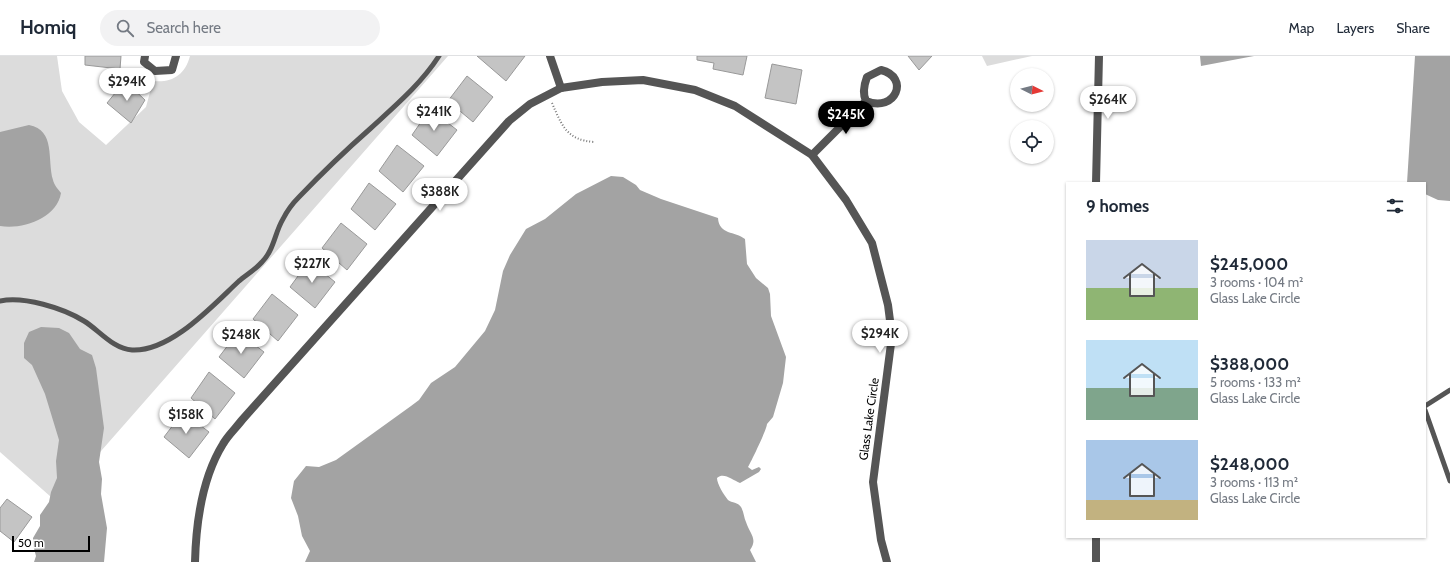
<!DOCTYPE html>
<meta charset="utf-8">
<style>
body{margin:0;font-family:Cabin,sans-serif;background:#f2f2f3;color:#1f2937;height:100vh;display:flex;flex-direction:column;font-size:15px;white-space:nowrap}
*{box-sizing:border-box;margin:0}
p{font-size:13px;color:#747a83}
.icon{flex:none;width:22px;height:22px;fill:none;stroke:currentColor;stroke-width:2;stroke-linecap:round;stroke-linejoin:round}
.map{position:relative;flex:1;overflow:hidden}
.details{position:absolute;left:1066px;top:126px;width:360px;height:356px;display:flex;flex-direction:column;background:#fff;border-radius:0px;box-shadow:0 1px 3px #0004}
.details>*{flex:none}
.needle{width:26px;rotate:96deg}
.tools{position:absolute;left:1010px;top:12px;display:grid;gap:8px}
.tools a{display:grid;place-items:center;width:44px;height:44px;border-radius:50%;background:#fff;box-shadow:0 1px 3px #0004;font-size:20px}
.scale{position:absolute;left:12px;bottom:10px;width:78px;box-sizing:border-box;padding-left:4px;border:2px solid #000;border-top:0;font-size:11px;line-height:14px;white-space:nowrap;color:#000;-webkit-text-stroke:3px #fff;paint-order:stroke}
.price{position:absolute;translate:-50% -34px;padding:0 9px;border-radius:14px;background:#fff;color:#222;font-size:13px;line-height:26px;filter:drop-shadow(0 1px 2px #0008)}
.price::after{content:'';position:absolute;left:50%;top:24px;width:12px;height:9px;margin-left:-6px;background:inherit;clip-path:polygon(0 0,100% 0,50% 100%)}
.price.selected{background:#000;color:#fff}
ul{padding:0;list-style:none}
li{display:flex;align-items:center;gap:12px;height:100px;padding:0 20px}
li span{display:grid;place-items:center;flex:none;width:112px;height:80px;border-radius:0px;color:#555}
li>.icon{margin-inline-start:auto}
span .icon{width:48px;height:48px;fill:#fffc;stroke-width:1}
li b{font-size:17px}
h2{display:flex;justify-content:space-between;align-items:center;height:48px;padding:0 20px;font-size:17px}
header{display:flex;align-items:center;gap:24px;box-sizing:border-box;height:56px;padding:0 20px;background:#fff;border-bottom:1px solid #e0e1e3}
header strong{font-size:19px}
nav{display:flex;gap:22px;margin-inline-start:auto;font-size:14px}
.search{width:280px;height:36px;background:#f2f2f3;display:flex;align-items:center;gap:10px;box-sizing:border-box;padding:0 14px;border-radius:22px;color:#747a83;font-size:15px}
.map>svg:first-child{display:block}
</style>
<header>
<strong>Homiq</strong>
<div class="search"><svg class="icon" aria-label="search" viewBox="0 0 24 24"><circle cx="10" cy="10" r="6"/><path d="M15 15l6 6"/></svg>Search here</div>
<nav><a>Map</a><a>Layers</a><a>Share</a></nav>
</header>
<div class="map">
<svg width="1450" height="506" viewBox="0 0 1450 506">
<rect width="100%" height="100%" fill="#fff"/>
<g fill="#dcdcdc">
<path d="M0 0H57L62 35 79 66 106 89 146 51 153 25C172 27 185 19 190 0H448L87 411 51 441 0 396Z"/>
<path d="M982 0H1032L987 10Z"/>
</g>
<g fill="#a3a3a3">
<path d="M1200 0H1254L1201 10Z"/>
<path d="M1415 0H1450V145L1438 144 1425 138V127H1407Z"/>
<path d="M29 69C56 74 47 104 53 124 54 129 58 133 61 137 57 162 23 174 0 170V76Z"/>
<path d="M611 120 623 121 636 129 640 134 661 143 718 162C719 179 735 175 745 183L747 208 756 222 768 232 770 238 771 260 786 301 783 327 773 361 767 368C767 373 751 406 748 411L752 414 759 411 761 413 759 416 740 427C732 424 724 416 717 422 717 428 724 439 728 444 732 447 738 446 741 451 744 456 744 462 746 466 750 478 758 483 750 494L756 506H305L310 495 302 480 298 460 291 442 294 425 306 410 319 411 336 404 411 350 419 344 431 327 455 311 485 275 495 254 503 215 510 199 526 173 545 163 576 138Z"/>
<path d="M41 271 59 272 69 277 80 293 92 299 96 312 104 372 99 406 102 423 101 438 107 472 104 506H34L36 500 33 489V482L40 470V459L49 446 51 436 57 422 56 405 59 384 45 338 32 309 24 302V287L29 276Z"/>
</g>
<g fill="#c4c4c4" stroke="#999">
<path d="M85 0H121L120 13 85 9Z"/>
<path d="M477 0H525L506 25Z"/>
<path d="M697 0H747L743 19 713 13 714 7 697 4Z"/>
<path d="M908 0H932L919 14Z"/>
<path d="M772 8 802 14 796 48 765 42Z"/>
<path d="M467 20 493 41 473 66 448 45Z"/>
<path d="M125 25 145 44 131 67 107 47Z"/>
<path d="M430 53 457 74 437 100 412 79Z"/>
<path d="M397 89 424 110 403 136 379 115Z"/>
<path d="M369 127 396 148 375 174 351 153Z"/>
<path d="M341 167 367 188 347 214 322 192Z"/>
<path d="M309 205 335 226 315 252 290 231Z"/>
<path d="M272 238 298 259 278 285 253 263Z"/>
<path d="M238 276 264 296 244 322 219 301Z"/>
<path d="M209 316 235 337 215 363 191 342Z"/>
<path d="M183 356 209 376 189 402 164 381Z"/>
<path d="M7 443 32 461 14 486 0 475V452Z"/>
</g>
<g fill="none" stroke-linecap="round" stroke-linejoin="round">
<path stroke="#777" stroke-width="2" stroke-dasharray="1 2" stroke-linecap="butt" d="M552 47C562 70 567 84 594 86"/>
<g stroke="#555" stroke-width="5">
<path d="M0 245C24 240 63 252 84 265 99 274 113 293 132 294 171 296 213 249 239 225 246 219 256 213 262 206 274 194 275 176 283 163 287 155 293 147 299 141 322 117 346 94 371 72 396 49 421 28 439 0"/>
<path d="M1425 350 1450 334"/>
<path d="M1425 354 1450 425"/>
</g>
<g stroke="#555" stroke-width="8">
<path d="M145 0 144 6 155 15 172 14 176 0"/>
<path d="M550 0 561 32"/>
<path d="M881 14C910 21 896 57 866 45 862 37 864 29 867 21Z"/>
<path d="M812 99 866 45"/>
<path d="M1096 127 1099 0"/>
<path d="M195 506C196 467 202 422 223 388 228 379 236 372 242 364L509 65 530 48 561 32 602 26 643 24 695 34 735 50 812 99 846 144 872 187 888 249 892 280 873 426 881 484 887 506"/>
<path d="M1096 506V481"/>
</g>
</g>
<g text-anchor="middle" stroke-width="3" stroke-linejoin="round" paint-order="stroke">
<g font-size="12" fill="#000" stroke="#fff">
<text transform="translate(869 363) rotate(-82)" y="4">Glass Lake Circle</text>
</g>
</g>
</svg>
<div class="tools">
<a><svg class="needle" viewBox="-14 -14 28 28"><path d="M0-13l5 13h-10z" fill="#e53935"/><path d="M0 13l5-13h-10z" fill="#747a83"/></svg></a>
<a><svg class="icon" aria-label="locate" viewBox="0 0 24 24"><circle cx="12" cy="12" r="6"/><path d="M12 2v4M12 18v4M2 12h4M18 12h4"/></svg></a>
</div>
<div class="scale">50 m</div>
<b class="price" style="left:127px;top:46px">$294K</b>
<b class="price" style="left:1108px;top:64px">$264K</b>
<b class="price" style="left:434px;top:76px">$241K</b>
<b class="price selected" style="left:846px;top:79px">$245K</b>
<b class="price" style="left:440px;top:156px">$388K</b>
<b class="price" style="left:312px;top:228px">$227K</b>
<b class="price" style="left:880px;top:298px">$294K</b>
<b class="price" style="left:241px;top:299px">$248K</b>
<b class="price" style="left:186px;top:379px">$158K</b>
<section class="details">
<h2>9 homes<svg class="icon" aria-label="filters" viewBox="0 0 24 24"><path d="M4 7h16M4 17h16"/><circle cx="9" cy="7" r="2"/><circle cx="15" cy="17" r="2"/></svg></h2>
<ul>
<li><span style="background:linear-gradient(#c9d6e8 60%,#8fb573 0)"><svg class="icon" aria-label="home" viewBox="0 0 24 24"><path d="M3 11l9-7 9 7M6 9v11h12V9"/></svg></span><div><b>$245,000</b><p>3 rooms · 104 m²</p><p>Glass Lake Circle</p></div></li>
<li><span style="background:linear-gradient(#bfe0f5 60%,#7fa58c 0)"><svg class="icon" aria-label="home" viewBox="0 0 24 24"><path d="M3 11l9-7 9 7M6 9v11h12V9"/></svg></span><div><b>$388,000</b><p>5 rooms · 133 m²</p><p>Glass Lake Circle</p></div></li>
<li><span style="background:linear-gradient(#a9c7e8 75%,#c2b280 0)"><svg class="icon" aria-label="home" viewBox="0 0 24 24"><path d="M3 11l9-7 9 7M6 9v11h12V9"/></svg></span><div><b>$248,000</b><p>3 rooms · 113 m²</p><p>Glass Lake Circle</p></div></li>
</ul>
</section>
</div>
